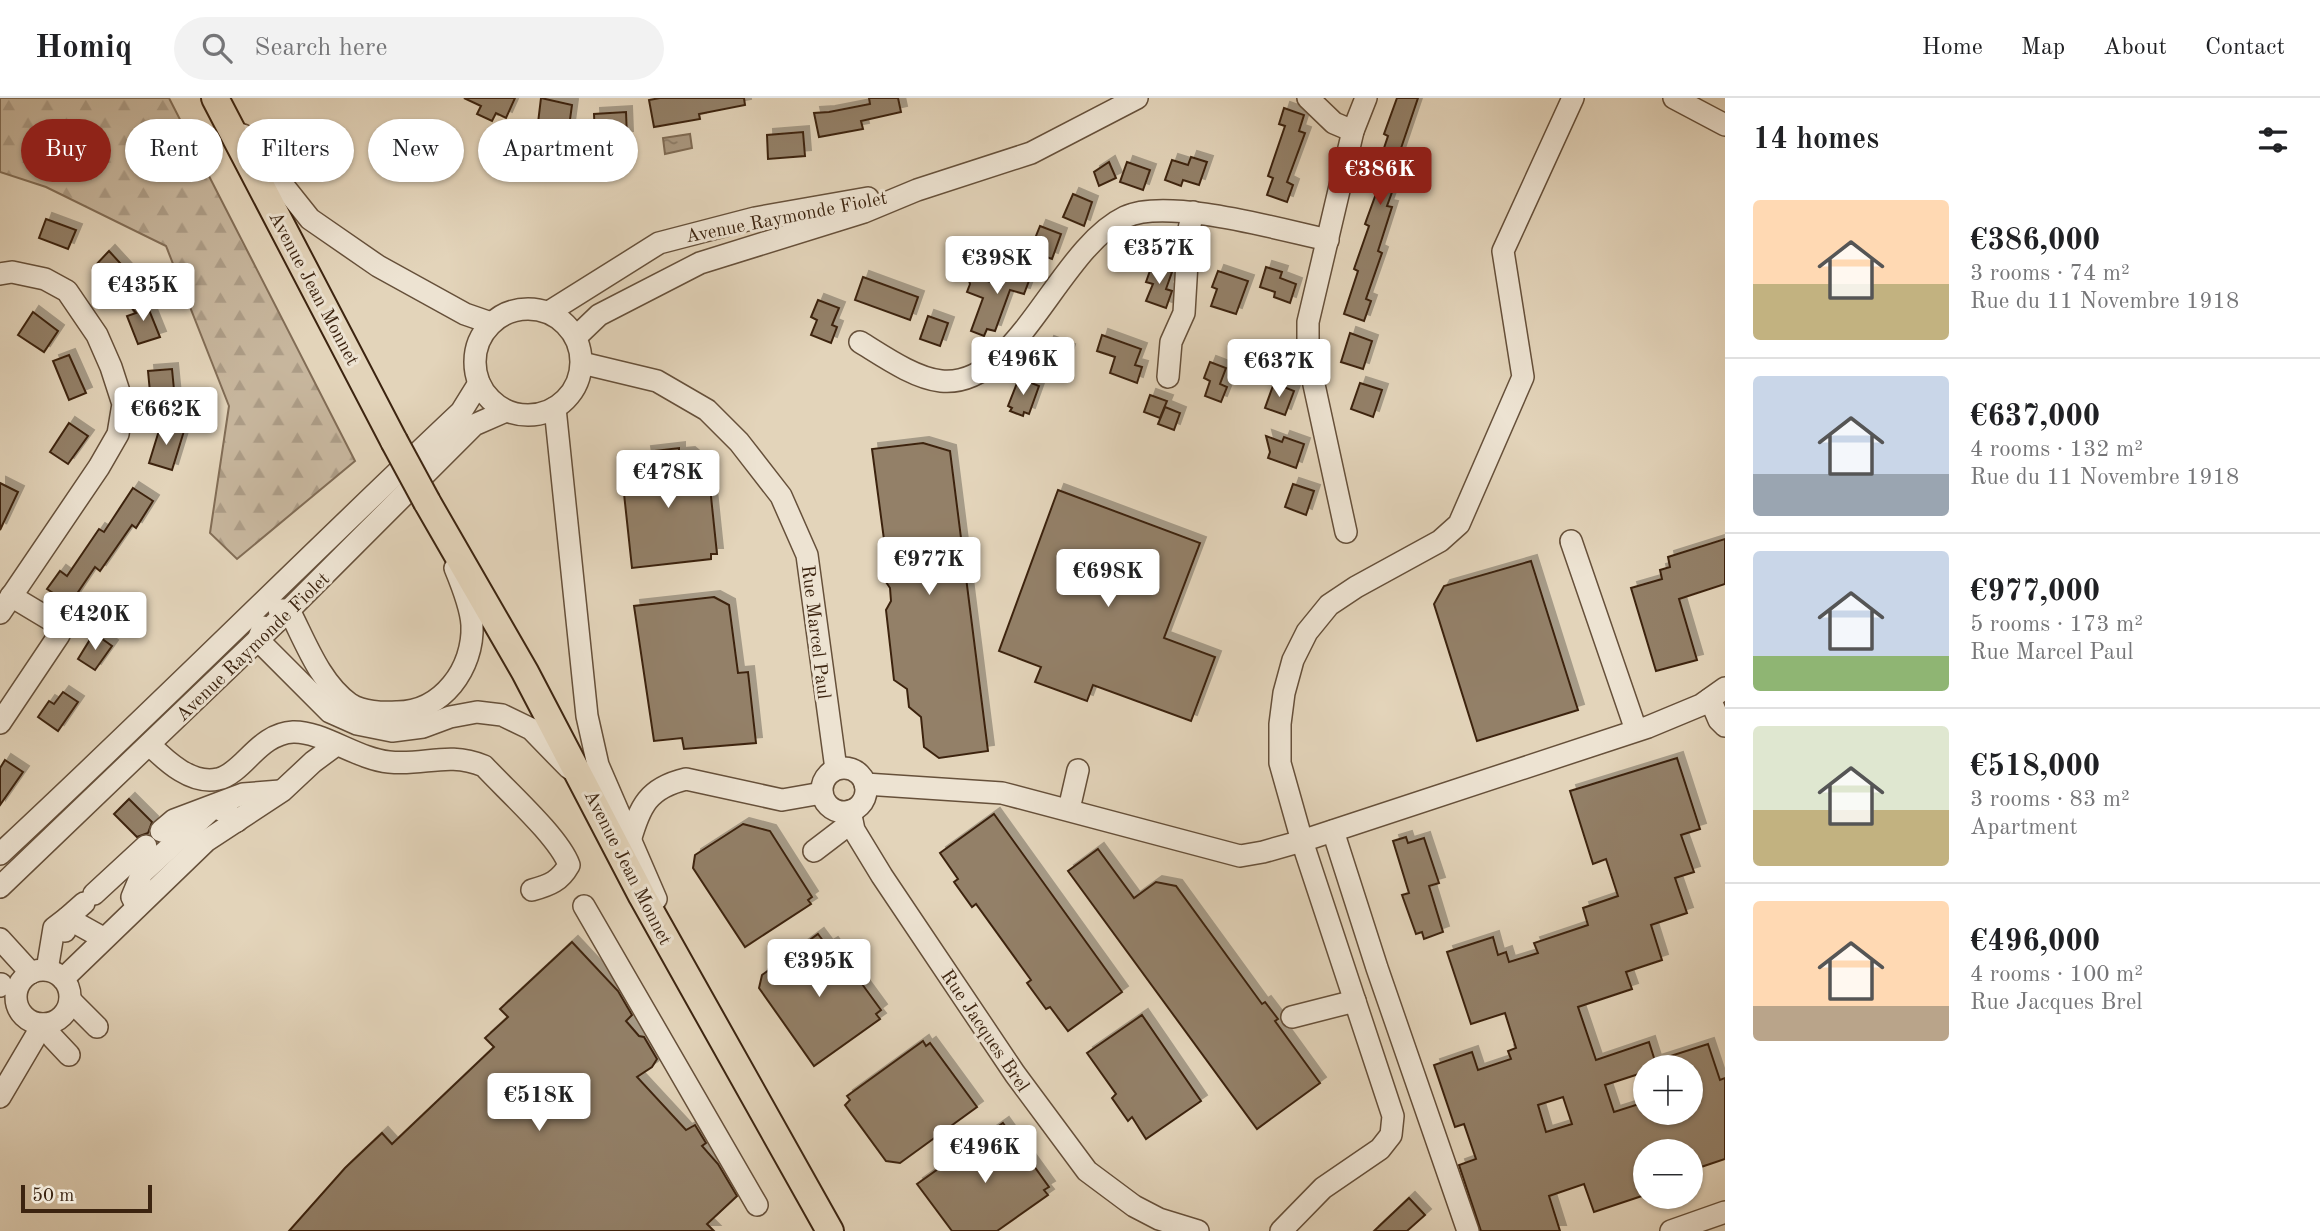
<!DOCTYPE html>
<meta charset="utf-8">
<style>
body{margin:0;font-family:"Old Standard TT",serif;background:#f2f2f2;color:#202124;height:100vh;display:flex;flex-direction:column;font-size:26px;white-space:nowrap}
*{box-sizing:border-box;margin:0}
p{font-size:23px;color:#757577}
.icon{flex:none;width:38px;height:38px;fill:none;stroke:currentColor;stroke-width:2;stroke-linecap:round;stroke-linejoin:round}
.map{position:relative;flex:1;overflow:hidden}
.panel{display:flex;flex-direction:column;background:#fff;width:595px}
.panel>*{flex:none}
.top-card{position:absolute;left:21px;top:21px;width:665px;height:63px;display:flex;gap:14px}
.controls{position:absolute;left:1633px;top:957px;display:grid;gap:14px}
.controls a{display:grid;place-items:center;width:70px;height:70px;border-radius:50%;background:#fff;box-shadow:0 2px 5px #0004;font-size:35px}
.scale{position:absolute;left:21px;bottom:18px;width:131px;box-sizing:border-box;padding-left:7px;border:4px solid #3c2410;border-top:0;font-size:19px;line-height:24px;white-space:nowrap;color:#3c2410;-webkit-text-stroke:5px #ede3d2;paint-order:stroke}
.price{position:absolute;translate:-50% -60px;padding:0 16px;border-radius:7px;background:#fff;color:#222;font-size:23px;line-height:46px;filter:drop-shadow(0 2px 4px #0008)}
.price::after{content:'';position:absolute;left:50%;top:42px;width:21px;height:16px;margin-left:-10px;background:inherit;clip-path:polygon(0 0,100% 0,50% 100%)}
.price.current{background:#8f2418;color:#fff}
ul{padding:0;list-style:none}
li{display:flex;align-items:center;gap:21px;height:175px;padding:0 28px}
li+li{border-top:2px solid #e0e0e0}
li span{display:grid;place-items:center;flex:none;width:196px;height:140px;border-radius:7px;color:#555}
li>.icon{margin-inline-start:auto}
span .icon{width:84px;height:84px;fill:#fffc;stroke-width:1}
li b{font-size:30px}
h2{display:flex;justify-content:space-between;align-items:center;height:84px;padding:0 28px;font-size:30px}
.tag{padding:0 24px;border-radius:32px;background:#fff;box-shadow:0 2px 5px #0004;font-size:24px;line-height:63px}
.tag.current{background:#8f2418;color:#fff}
header{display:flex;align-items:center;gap:42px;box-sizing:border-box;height:98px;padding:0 35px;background:#fff;border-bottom:2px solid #e0e0e0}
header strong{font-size:33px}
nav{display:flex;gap:38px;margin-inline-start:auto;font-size:24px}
.search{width:490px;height:63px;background:#f2f2f2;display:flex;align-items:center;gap:18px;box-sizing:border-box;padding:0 24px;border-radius:38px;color:#757577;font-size:26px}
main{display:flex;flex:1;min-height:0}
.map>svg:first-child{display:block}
</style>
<header>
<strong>Homiq</strong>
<div class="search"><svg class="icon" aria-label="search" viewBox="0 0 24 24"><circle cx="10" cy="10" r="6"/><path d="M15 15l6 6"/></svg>Search here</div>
<nav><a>Home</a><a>Map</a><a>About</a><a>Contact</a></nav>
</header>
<main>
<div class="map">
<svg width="1725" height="1133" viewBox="0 0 1725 1133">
<defs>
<pattern id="forest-firs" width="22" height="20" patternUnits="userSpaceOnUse" patternTransform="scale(1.75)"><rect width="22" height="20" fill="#c7b69d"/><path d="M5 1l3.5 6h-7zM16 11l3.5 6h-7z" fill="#ac9c86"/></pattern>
<pattern id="water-ripples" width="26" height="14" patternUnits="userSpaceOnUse" patternTransform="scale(1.75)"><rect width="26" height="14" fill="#aa9880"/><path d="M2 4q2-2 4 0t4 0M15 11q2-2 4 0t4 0" fill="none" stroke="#8c7c67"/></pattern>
<filter id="shadow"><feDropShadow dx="6" dy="-6" stdDeviation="0" flood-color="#0004"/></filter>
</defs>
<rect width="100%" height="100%" fill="#e3d4ba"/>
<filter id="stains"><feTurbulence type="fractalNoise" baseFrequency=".00286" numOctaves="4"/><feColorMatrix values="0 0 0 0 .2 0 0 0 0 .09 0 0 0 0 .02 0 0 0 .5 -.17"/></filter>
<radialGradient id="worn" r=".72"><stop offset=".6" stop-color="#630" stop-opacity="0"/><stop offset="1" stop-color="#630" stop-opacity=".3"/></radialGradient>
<path fill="url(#forest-firs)" stroke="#826d56" stroke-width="2" d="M0 0H169L355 363 237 461 210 435 229 308 166 148 46 89 0 74Z"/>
<path fill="url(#water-ripples)" stroke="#7e6a53" stroke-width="2" d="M690 36 692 50 665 56 663 40Z"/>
<g fill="#938068" stroke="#3c2410" stroke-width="2" fill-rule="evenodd" filter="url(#shadow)">
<path d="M464 0H515L506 20 496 15 492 23 477 16 481 8Z"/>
<path d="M541 0 572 7 569 29 538 25Z"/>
<path d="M660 0H744L745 7 699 16 700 21 654 29 649 2Z"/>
<path d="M869 0H898L901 14 861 23 863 31 819 39 814 15 829 14 870 6Z"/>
<path d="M1397 0H1418L1397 62 1403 64 1387 108 1392 109 1378 153 1382 155 1366 201 1371 203 1364 223 1344 216 1358 173 1354 171 1369 128 1365 126 1381 82 1374 80 1388 38 1384 36Z"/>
<path d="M1284 10 1304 17 1299 33 1305 35 1287 84 1293 87 1287 104 1267 97 1273 80 1268 78 1285 28 1279 26Z"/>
<path d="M626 14 627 39 595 40 594 16Z"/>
<path d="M803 34 805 58 768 61 767 37Z"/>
<path d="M1191 59 1207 64 1199 87 1183 82 1181 88 1165 82 1172 62 1188 67Z"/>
<path d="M1109 64 1116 80 1099 88 1094 74Z"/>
<path d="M1127 64 1150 72 1143 92 1120 84Z"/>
<path d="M1073 96 1092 104 1084 128 1063 119Z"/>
<path d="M46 121 76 132 68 151 39 140Z"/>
<path d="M1040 128 1061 136 1052 161 1030 153Z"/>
<path d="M109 153 132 178 116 194 93 170Z"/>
<path d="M1011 164 1033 172 1024 196 1010 192 995 233 987 231 984 238 971 233 983 200 967 194 970 186 967 176 1002 188Z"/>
<path d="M1152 167 1172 174 1166 191 1172 193 1166 210 1146 203 1153 186 1146 184Z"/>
<path d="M1266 169 1282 174 1280 180 1296 186 1290 205 1274 199 1275 194 1260 189Z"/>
<path d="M1218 173 1248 183 1236 216 1211 208 1217 191 1212 189Z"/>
<path d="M863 179 918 199 910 222 855 202Z"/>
<path d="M145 202 160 239 138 246 127 218 136 215 130 208Z"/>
<path d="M818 202 839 210 832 227 837 229 831 245 811 237 817 222 811 219Z"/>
<path d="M33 214 58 233 44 254 18 237Z"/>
<path d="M928 218 948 225 940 248 920 241Z"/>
<path d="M1350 235 1372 243 1363 271 1341 264Z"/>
<path d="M1102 237 1141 251 1135 267 1142 269 1137 285 1110 275 1115 259 1097 253Z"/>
<path d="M1048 244 1069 252 1060 279 1051 276 1050 280 1037 275Z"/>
<path d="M69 257 86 295 69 302 53 263Z"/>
<path d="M1267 257 1288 264 1280 288 1259 280Z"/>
<path d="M1210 264 1226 270 1220 286 1227 289 1221 304 1205 298 1210 283 1204 280Z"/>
<path d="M172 271 175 302 151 305 148 273Z"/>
<path d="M1019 280 1039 288 1029 316 1024 314 1023 318 1010 313 1012 310 1008 308Z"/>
<path d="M1274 285 1294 293 1285 317 1265 310Z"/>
<path d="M1360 285 1382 292 1373 319 1351 311Z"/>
<path d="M1150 297 1167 303 1160 320 1144 314Z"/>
<path d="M1165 309 1180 315 1174 332 1158 326Z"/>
<path d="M69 325 88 338 68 366 50 354Z"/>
<path d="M161 326 184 333 172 372 149 365Z"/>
<path d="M1266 338 1282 344 1284 339 1304 346 1296 370 1268 360 1270 354Z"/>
<path d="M923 345 950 353 988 653 939 660 924 649 921 619 909 609 907 591 894 582 886 512 891 503 890 490 884 481 881 459 885 449 872 351Z"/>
<path d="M679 350V356L689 355 701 365 703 390 710 389 717 456H711V461L632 470 622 377 635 362 646 360 645 354Z"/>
<path d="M0 385 18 394 0 432Z"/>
<path d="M1293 386 1314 393 1306 417 1285 409Z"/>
<path d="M133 390 153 403 136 430 132 427 100 473 95 469 70 506 47 491 60 473 67 478 99 431 104 434Z"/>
<path d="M1058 392 1200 445 1164 540 1215 559 1191 623 1093 587 1087 603 1035 584 1041 569 999 553Z"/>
<path d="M1725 441V486L1679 501 1697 562 1656 573 1631 490 1662 481 1660 472 1670 469 1668 459Z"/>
<path d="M1531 463 1578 612 1477 643 1434 506 1444 488Z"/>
<path d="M714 499 729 507 738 575 748 574 756 645 684 651 682 640 654 643 634 508Z"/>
<path d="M94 535 112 548 95 572 78 561Z"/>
<path d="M63 594 78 604 58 633 38 619 49 603 54 606Z"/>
<path d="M1677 660 1700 731 1681 737 1694 774 1675 780 1687 815 1651 827 1662 862 1626 874 1632 891 1578 909 1596 962 1649 944 1655 963 1708 946 1720 982 1725 980V1061L1698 1070V1068L1690 1070V1054H1645V1097L1594 1114 1584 1086 1549 1098 1560 1133H1481L1459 1067 1476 1061 1464 1026 1455 1029 1434 967 1472 954 1478 972 1511 961 1508 953 1516 950 1505 915 1471 926 1447 854 1493 839 1498 857 1506 854 1509 864 1538 855 1534 845 1588 827 1583 810 1618 798 1606 761 1593 766 1570 693ZM1645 970H1690V1015H1645V1004L1614 1014 1605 987 1645 974ZM1563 999 1572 1026 1546 1034 1538 1007Z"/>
<path d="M5 662 23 674 0 707V670Z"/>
<path d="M129 701 152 724 148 735 137 739 114 716Z"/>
<path d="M994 716 1122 894 1068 933 1050 909 1046 911 1027 885 1031 882 976 806 972 809 954 784 958 781 940 755Z"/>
<path d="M743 726 770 733 812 799 808 802 811 806 745 849 693 770 695 757Z"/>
<path d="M1406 739 1408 745 1424 740 1439 785 1429 788 1443 834 1424 841 1422 834 1416 836 1402 797 1409 795 1393 743Z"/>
<path d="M1098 751 1134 800 1156 784 1176 788 1262 906 1265 904 1278 921 1275 923 1320 985 1257 1031 1068 773Z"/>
<path d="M818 836 827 848 832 845 881 912 876 916 880 921 814 968 759 890 762 877Z"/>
<path d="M572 844 618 893 632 917 626 923 639 938 644 939 657 961 652 969 637 979 686 1032 695 1027 706 1045 702 1048 718 1066 737 1098 707 1126 714 1133H289L345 1070 382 1035 392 1046 494 949 485 940 508 919 500 911Z"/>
<path d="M1142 917 1201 1003 1146 1041 1132 1019 1128 1023 1112 1000 1116 996 1087 955Z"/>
<path d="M923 943 926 948 930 945 977 1009 900 1065 886 1063 845 1007 850 1002 847 998Z"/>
<path d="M1003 1025 1049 1089 1044 1092 1048 1097 997 1133H952L917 1086Z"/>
<path d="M1409 1100 1425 1117 1407 1133H1374Z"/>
</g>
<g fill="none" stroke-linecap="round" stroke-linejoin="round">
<g stroke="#66503a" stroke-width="24">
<g id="minor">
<path d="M1308 0 1334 25 1353 33"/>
<path d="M1674 0 1725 27"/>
<path d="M243 37 310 121 378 168 465 216 491 225"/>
<path d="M0 176 12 174 45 181 67 193 97 237 111 269 123 306 118 336 99 369 0 515"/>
<circle cx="528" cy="264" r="53"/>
<path d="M549 214 659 145 755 120 868 100"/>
<path d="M576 239 599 217 700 165 864 114 917 92 1031 55 1137 0"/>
<path d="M860 244C883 258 914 280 941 283 1017 291 1058 151 1125 119 1167 99 1281 132 1328 142"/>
<path d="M582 265 657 283 707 312 739 344 781 398 807 457 836 671"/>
<path d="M1168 279 1171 244 1184 215 1189 131 1193 114"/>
<path d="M555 310 587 618 598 667 656 801"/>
<path d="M1346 434 1308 259V224L1353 33 1366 0"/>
<path d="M1571 443 1636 632"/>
<path d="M279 512H289C305 543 320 585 350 606 362 614 383 615 397 614 442 614 474 570 472 527 471 509 462 487 455 470"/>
<path d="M263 529 258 542 330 614 357 626 392 633 423 629 450 619 477 614 502 617 531 631 569 670"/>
<path d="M1710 601 1719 622 1725 628"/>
<path d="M0 625 59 537 56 525 11 498"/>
<path d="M150 647C167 664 192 687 218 681 229 679 241 667 248 660 261 647 274 635 293 634 322 633 357 661 389 664 425 668 447 653 484 668 506 692 559 739 569 767 560 783 550 787 532 792"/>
<circle cx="844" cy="692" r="22"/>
<path d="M865 686 1002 695 1240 758 1263 754 1302 743 1648 629 1701 607 1725 590"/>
<path d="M1069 711 1078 672"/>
<path d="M850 713 854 732 882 778 1015 976 1087 1073 1134 1108 1159 1121 1198 1133"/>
<path d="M161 733 174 722 243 696 280 693"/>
<path d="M1333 733 1377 870 1468 1133"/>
<path d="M630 743C640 708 648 690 686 681L782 702 822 695"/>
<path d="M814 753 852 724"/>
<path d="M0 756C156 611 306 460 461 314L479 285"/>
<path d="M0 789 289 512 474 327 506 313"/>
<path d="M94 796 146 748"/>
<path d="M584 808 757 1107"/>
<path d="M137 809 132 799 142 775 214 709 228 715 237 723"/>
<path d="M65 833 67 820 84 805"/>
<path d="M0 841 31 875"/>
<path d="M47 872 54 830 67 820 103 840"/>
<circle cx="43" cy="899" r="27"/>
<path d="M63 881 206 743 282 693 313 664 336 647"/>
<path d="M0 888 1 886"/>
<path d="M70 902 97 929"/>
<path d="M1292 919 1355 903"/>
<path d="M0 999 43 926 53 940 69 957"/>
<path d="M1281 1133 1323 1090 1380 1051 1391 1037 1393 1018 1302 743 1280 665V626L1284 595 1293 562 1307 534 1329 507 1356 489 1440 443 1459 426 1523 279 1503 153 1573 0"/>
<path d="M1671 1133 1725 1114"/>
</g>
</g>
<g stroke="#3c2410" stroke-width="30">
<g id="major">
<path d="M215 0 394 343"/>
<path d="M427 404 525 574 642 798 830 1133"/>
</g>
</g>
<use href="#minor" stroke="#ede3d2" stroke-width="21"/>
<use href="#major" stroke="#e3d4ba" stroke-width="26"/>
<g stroke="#3c2410" stroke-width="30" stroke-linecap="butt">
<path id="major-bridge" d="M394 343 427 404"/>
</g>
<use href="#major-bridge" stroke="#e3d4ba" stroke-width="26"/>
</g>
<g text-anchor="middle" stroke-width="6" stroke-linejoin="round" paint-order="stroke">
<g font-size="19" fill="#3c2410" stroke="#ede3d2">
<text transform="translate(786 118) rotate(-11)" y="7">Avenue Raymonde Fiolet</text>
<text transform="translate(315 190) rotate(62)" y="7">Avenue Jean Monnet</text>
<text transform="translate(817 534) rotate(83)" y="7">Rue Marcel Paul</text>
<text transform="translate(252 548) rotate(-44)" y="7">Avenue Raymonde Fiolet</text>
<text transform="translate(629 769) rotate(63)" y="7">Avenue Jean Monnet</text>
<text transform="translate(986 932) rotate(56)" y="7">Rue Jacques Brel</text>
</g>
</g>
<rect width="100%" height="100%" filter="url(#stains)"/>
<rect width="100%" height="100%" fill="url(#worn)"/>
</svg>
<div class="controls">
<a>+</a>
<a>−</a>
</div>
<div class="scale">50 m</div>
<b class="price current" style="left:1380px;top:109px">€386K</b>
<b class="price" style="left:1159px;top:188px">€357K</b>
<b class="price" style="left:997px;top:198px">€398K</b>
<b class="price" style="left:143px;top:225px">€435K</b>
<b class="price" style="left:1023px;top:299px">€496K</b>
<b class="price" style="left:1279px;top:301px">€637K</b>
<b class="price" style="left:166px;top:349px">€662K</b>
<b class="price" style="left:668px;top:412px">€478K</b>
<b class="price" style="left:929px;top:499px">€977K</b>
<b class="price" style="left:1108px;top:511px">€698K</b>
<b class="price" style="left:95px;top:554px">€420K</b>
<b class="price" style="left:819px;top:901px">€395K</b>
<b class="price" style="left:539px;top:1035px">€518K</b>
<b class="price" style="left:985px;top:1087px">€496K</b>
<div class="top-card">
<a class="tag current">Buy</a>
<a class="tag">Rent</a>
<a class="tag">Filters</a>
<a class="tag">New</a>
<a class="tag">Apartment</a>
</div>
</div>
<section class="panel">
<h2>14 homes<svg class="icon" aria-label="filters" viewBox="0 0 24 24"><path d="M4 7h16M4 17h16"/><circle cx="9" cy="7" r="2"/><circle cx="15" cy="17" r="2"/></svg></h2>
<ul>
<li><span style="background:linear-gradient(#ffd9b3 60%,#c2b280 0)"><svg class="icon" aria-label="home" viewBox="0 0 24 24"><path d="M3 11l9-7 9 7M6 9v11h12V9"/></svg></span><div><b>€386,000</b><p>3 rooms · 74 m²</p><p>Rue du 11 Novembre 1918</p></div></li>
<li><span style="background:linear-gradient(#c9d6e8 70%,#9aa5b1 0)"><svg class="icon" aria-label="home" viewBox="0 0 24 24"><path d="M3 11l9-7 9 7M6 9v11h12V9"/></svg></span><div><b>€637,000</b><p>4 rooms · 132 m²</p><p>Rue du 11 Novembre 1918</p></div></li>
<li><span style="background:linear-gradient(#c9d6e8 75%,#8fb573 0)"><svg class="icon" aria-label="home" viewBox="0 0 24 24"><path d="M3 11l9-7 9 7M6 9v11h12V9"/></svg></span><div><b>€977,000</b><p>5 rooms · 173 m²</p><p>Rue Marcel Paul</p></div></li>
<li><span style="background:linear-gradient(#dfe7d0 60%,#c2b280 0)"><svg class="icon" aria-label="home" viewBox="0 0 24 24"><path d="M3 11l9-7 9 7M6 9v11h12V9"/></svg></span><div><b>€518,000</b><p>3 rooms · 83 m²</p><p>Apartment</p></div></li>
<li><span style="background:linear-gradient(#ffd9b3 75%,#b9a48a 0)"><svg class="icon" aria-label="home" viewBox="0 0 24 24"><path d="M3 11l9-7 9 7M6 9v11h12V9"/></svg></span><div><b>€496,000</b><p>4 rooms · 100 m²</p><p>Rue Jacques Brel</p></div></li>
</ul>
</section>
</main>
